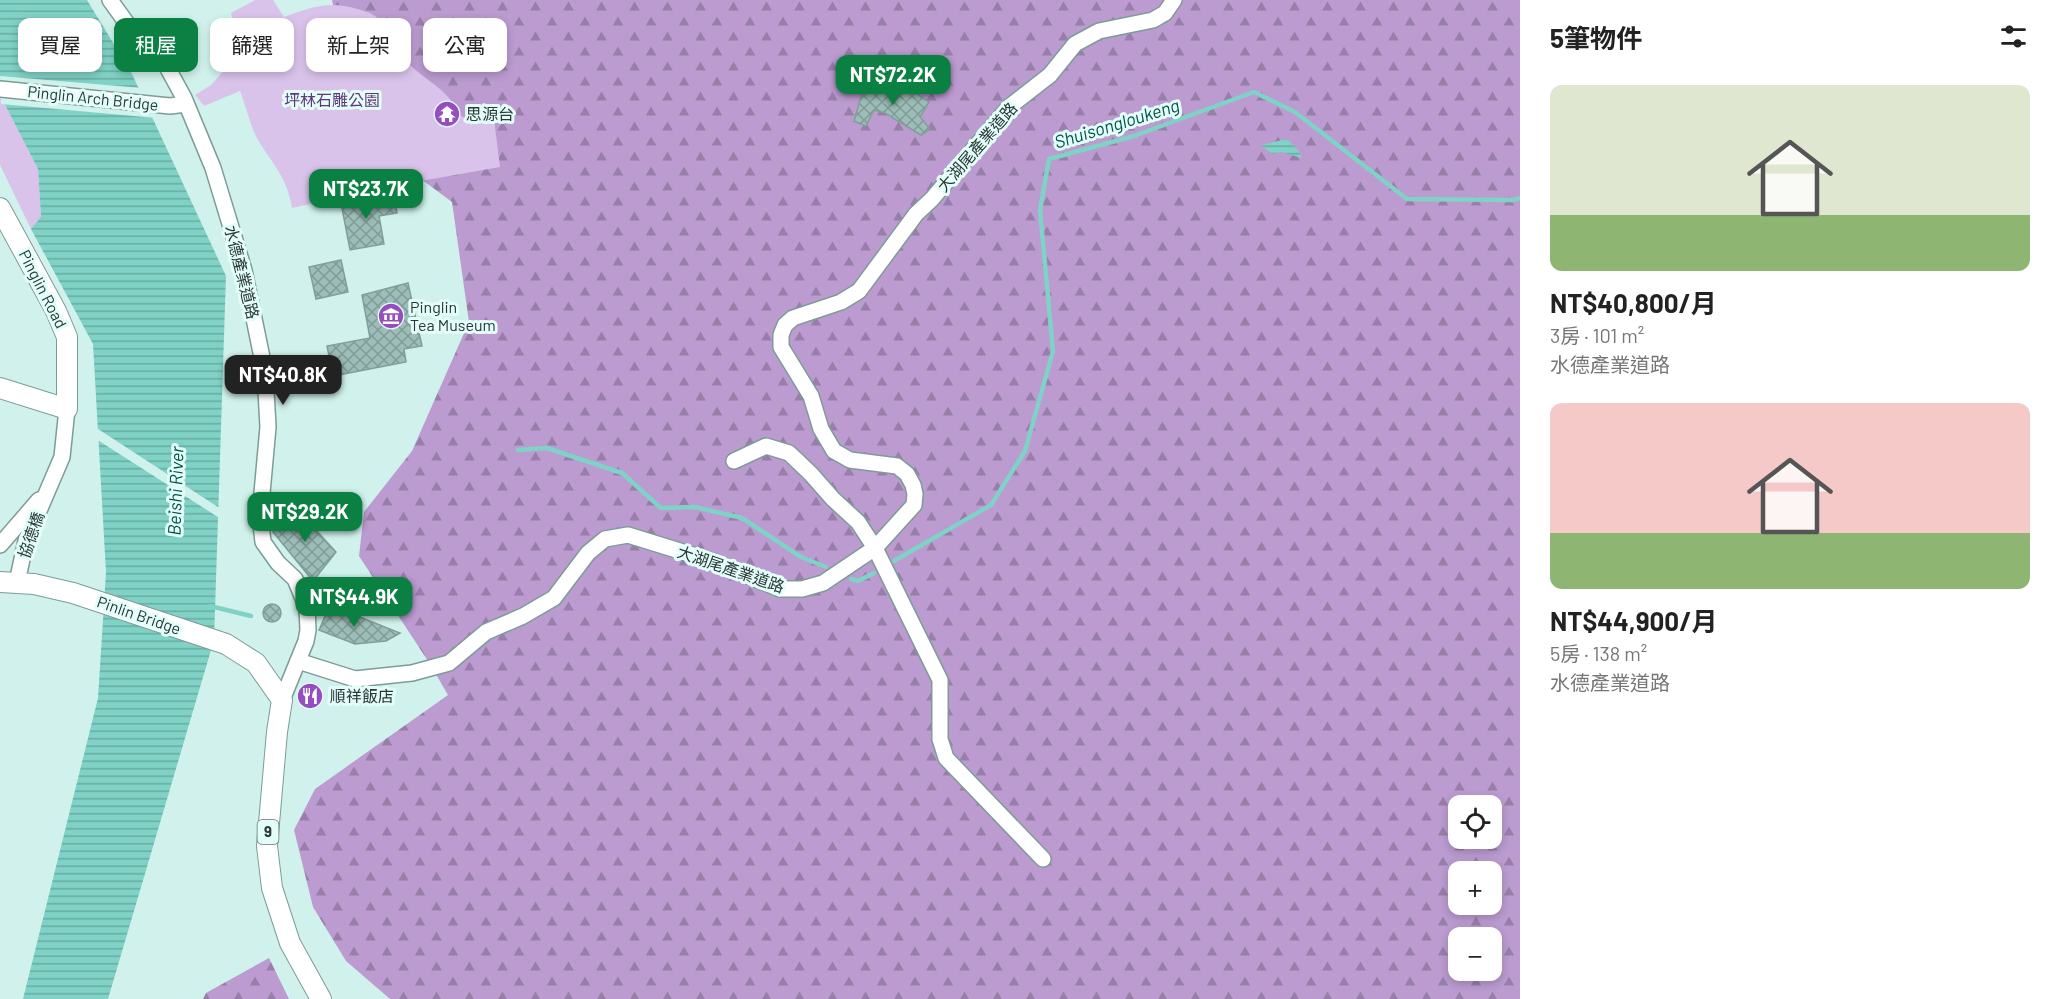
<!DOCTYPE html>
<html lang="zh-TW">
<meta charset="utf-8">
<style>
body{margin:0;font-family:Barlow,"Noto Sans TC",sans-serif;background:#f2f2f2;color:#222;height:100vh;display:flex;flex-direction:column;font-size:22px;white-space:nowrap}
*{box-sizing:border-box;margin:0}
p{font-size:20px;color:#767676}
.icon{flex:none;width:33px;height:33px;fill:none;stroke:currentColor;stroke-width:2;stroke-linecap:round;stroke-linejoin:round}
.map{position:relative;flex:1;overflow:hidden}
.panel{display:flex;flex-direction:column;background:#fff;width:540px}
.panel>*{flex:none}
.guide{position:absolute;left:18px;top:18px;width:570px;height:54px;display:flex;gap:12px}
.buttons{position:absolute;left:1448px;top:795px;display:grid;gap:12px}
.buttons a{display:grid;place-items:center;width:54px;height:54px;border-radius:12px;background:#fff;box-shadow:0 3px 9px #0003;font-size:30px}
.price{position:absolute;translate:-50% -51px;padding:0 14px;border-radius:12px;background:#0b8043;color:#fff;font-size:20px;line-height:39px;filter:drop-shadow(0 2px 3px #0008)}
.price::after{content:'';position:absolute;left:50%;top:36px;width:18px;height:14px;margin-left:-9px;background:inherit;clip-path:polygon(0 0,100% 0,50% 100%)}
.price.on{background:#222;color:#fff}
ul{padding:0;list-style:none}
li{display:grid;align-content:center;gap:12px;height:318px;padding:0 30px}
li span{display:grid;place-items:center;height:186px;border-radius:12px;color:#555}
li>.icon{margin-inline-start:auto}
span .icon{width:108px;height:108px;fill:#fffc;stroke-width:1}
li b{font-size:26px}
h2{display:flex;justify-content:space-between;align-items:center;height:72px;padding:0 30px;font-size:26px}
.tag{padding:0 21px;border-radius:12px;background:#fff;box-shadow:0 3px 9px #0003;font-size:21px;line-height:54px}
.tag.on{background:#0b8043;color:#fff}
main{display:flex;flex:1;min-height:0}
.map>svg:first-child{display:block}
</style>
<main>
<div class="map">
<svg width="1520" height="999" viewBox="0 0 1520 999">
<defs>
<pattern id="forest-firs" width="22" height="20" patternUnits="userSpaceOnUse" patternTransform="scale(1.5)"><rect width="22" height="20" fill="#bb9bd0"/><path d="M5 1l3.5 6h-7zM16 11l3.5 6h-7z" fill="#987faa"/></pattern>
<pattern id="water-rules" width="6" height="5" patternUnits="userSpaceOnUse" patternTransform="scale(1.5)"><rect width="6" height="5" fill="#7fd2c5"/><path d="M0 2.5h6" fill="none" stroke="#68aba1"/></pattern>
<pattern id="building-cross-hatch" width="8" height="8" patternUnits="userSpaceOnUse" patternTransform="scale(1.5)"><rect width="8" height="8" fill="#9dbeb8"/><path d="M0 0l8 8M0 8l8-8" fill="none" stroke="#809b96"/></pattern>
</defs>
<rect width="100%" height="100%" fill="#d1f2ec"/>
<g fill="url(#forest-firs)" fill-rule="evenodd">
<path d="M332 0H1520V999H390L346 961 313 907 294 830 315 789 448 695 430 664 359 556 364 512 412 451 469 322 452 202 394 159 346 67ZM1458 806H1491V838H1458ZM1458 872H1491V904H1458ZM1458 938H1491V970H1458Z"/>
<path d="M269 958 289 999H203L206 993Z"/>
</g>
<g fill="#dac3eb">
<path d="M255 0H273L284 17C313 6 330 0 361 10 366 12 373 13 377 18 390 31 396 51 409 64 428 83 449 89 460 116L473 120 493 111 500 167 398 185 292 208C287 177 273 165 258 140 250 126 246 106 240 91L204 106 195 95 211 85 221 74 230 55 236 32 231 13Z"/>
<path d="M0 95 38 169 41 218 31 229 0 165Z"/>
</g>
<g fill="url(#water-rules)">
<path d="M0 0H87L132 74 226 276 214 640 108 999H23L98 698 106 572 93 344 31 229 41 217 38 169 0 95Z"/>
<path d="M1287 139 1298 150 1302 158 1281 152 1272 154 1261 145Z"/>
</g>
<g fill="#d1f2ec">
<path d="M0 76 142 88 156 118 1 104Z"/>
<path d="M95 427 221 509V519L96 439Z"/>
</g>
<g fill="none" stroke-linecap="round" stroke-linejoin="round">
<g stroke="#7fd2c5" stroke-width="4.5">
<path d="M518 450 547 448 622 473 661 508 695 507 742 518 801 557 826 567"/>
<path d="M894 561 991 505 1025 451 1053 351 1040 210 1049 159 1134 136 1254 92 1295 112 1407 199 1513 200 1520 198"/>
<path d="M851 579 858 581 874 573"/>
<path d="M210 606 251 616"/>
</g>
</g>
<g fill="url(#building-cross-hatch)" stroke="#809f9a" stroke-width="1.5">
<path d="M866 80 902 91 905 86 929 102 920 117 930 129 921 135 885 113 874 110 866 126 854 121Z"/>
<path d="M386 194 387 201 395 200 397 213 379 216 384 244 350 250 341 203Z"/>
<path d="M341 260 348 292 316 299 309 267Z"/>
<path d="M408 283 422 346 404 349 406 362 333 376 327 346 370 338 362 295Z"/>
<path d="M295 507 336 552 313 581 273 532Z"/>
<circle cx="272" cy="613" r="9"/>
<path d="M330 605 400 633 386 641 355 644 319 630Z"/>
</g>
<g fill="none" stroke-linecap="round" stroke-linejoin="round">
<g stroke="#7d9c97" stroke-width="18">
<g id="minor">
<path d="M110 0 128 25 166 65 184 98 213 168 244 270 265 372 268 427 260 515 263 542 278 563 295 579 307 608 308 630 306 641 282 700"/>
<path d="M0 89 170 106 186 104"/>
<path d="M734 461 766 446 789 453 811 474 833 499 858 522 875 548 940 680V739L946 758 1043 859"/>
<path d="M0 545 39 500"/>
<path d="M17 582 26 541 62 457 67 409"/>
<path d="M298 661 355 679 412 673 449 663 486 632 523 616 554 598 588 553 605 539 628 535 712 561 780 589H802L823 583 875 548 914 505 915 494 913 485 907 474 897 466 850 460 834 451 821 429 811 396 781 347V335L785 325 793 318 841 302 859 291 916 214 932 199 1009 107 1050 75 1075 44 1099 31 1153 20 1165 13 1174 0"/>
</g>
</g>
<g stroke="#7d9c97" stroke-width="22">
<g id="major">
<path d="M0 208 56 311 67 337V409L0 388"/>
<path d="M0 582 34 584 73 593 226 644 256 663 282 700 277 732 267 846 272 888 290 943 321 999"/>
</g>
</g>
<use href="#minor" stroke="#fff" stroke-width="15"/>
<use href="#major" stroke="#fff" stroke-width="20"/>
</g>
<defs>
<g id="temple-disc" transform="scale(1.35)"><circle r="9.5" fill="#964dc0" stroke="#e3fef9"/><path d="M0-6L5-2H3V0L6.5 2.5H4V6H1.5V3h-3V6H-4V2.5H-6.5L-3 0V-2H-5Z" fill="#fff"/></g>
<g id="museum-disc" transform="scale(1.35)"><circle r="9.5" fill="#964dc0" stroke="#e3fef9"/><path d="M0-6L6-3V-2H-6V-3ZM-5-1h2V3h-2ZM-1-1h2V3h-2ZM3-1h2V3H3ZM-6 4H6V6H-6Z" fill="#fff"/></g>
<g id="restaurant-disc" transform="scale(1.35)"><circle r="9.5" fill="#964dc0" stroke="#e3fef9"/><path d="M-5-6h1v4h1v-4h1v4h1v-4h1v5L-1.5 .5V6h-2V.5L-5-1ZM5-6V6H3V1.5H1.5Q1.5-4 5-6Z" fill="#fff"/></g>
</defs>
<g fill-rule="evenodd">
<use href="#temple-disc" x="447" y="114"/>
<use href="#museum-disc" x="391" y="316"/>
<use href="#restaurant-disc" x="310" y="696"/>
</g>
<g text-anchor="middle" stroke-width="6" stroke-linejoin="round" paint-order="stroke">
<rect fill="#e3fef9" stroke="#627370" stroke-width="1.5" x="257.5" y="820" width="21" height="24" rx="4.5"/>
<g font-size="15" font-weight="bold" fill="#2a3735">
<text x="268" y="837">9</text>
</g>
<g font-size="16" fill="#2a3735" stroke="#e3fef9">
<text transform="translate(93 98) rotate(6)" y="6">Pinglin Arch Bridge</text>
<text transform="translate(977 147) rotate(-49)" y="6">大湖尾產業道路</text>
<text transform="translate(242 272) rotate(76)" y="6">水德產業道路</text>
<text transform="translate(43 289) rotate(63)" y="6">Pinglin Road</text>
<text transform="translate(31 535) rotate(-71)" y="6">協德橋</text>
<text transform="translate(731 569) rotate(19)" y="6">大湖尾產業道路</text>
<text transform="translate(139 615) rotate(19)" y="6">Pinlin Bridge</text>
</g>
<g font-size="16" fill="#603779" stroke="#e3fef9">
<text x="332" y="106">坪林石雕公園</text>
</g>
<g font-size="16" fill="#2a3735" stroke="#e3fef9" text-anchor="start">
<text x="466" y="120">思源台</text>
<text x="410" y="313">Pinglin<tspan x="410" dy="18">Tea Museum</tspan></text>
<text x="330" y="702">順祥飯店</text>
</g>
<g font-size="18" font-style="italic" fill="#035048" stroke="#e3fef9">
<text transform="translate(1117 124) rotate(-17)" y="6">Shuisongloukeng</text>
<text transform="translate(176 491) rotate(-88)" y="6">Beishi River</text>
</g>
</g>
</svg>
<div class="buttons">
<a><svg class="icon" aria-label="locate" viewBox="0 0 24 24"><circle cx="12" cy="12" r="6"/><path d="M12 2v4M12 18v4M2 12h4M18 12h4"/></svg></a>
<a>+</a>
<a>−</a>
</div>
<b class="price" style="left:893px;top:106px">NT$72.2K</b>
<b class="price" style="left:366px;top:220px">NT$23.7K</b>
<b class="price on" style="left:283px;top:406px">NT$40.8K</b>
<b class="price" style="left:305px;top:543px">NT$29.2K</b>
<b class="price" style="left:354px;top:628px">NT$44.9K</b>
<div class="guide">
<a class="tag">買屋</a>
<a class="tag on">租屋</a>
<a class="tag">篩選</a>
<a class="tag">新上架</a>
<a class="tag">公寓</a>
</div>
</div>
<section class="panel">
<h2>5筆物件<svg class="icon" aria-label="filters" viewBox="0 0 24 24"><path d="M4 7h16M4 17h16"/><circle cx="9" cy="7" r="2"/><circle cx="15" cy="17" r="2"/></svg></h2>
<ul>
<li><span style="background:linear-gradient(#dfe7d0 70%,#8fb573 0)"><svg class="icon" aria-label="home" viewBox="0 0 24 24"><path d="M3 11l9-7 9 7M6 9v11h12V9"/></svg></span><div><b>NT$40,800/月</b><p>3房 · 101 m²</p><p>水德產業道路</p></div></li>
<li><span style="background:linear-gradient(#f6c9c9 70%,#8fb573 0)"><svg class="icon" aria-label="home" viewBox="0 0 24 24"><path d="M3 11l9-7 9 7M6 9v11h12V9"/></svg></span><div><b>NT$44,900/月</b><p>5房 · 138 m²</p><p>水德產業道路</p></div></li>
</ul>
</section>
</main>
